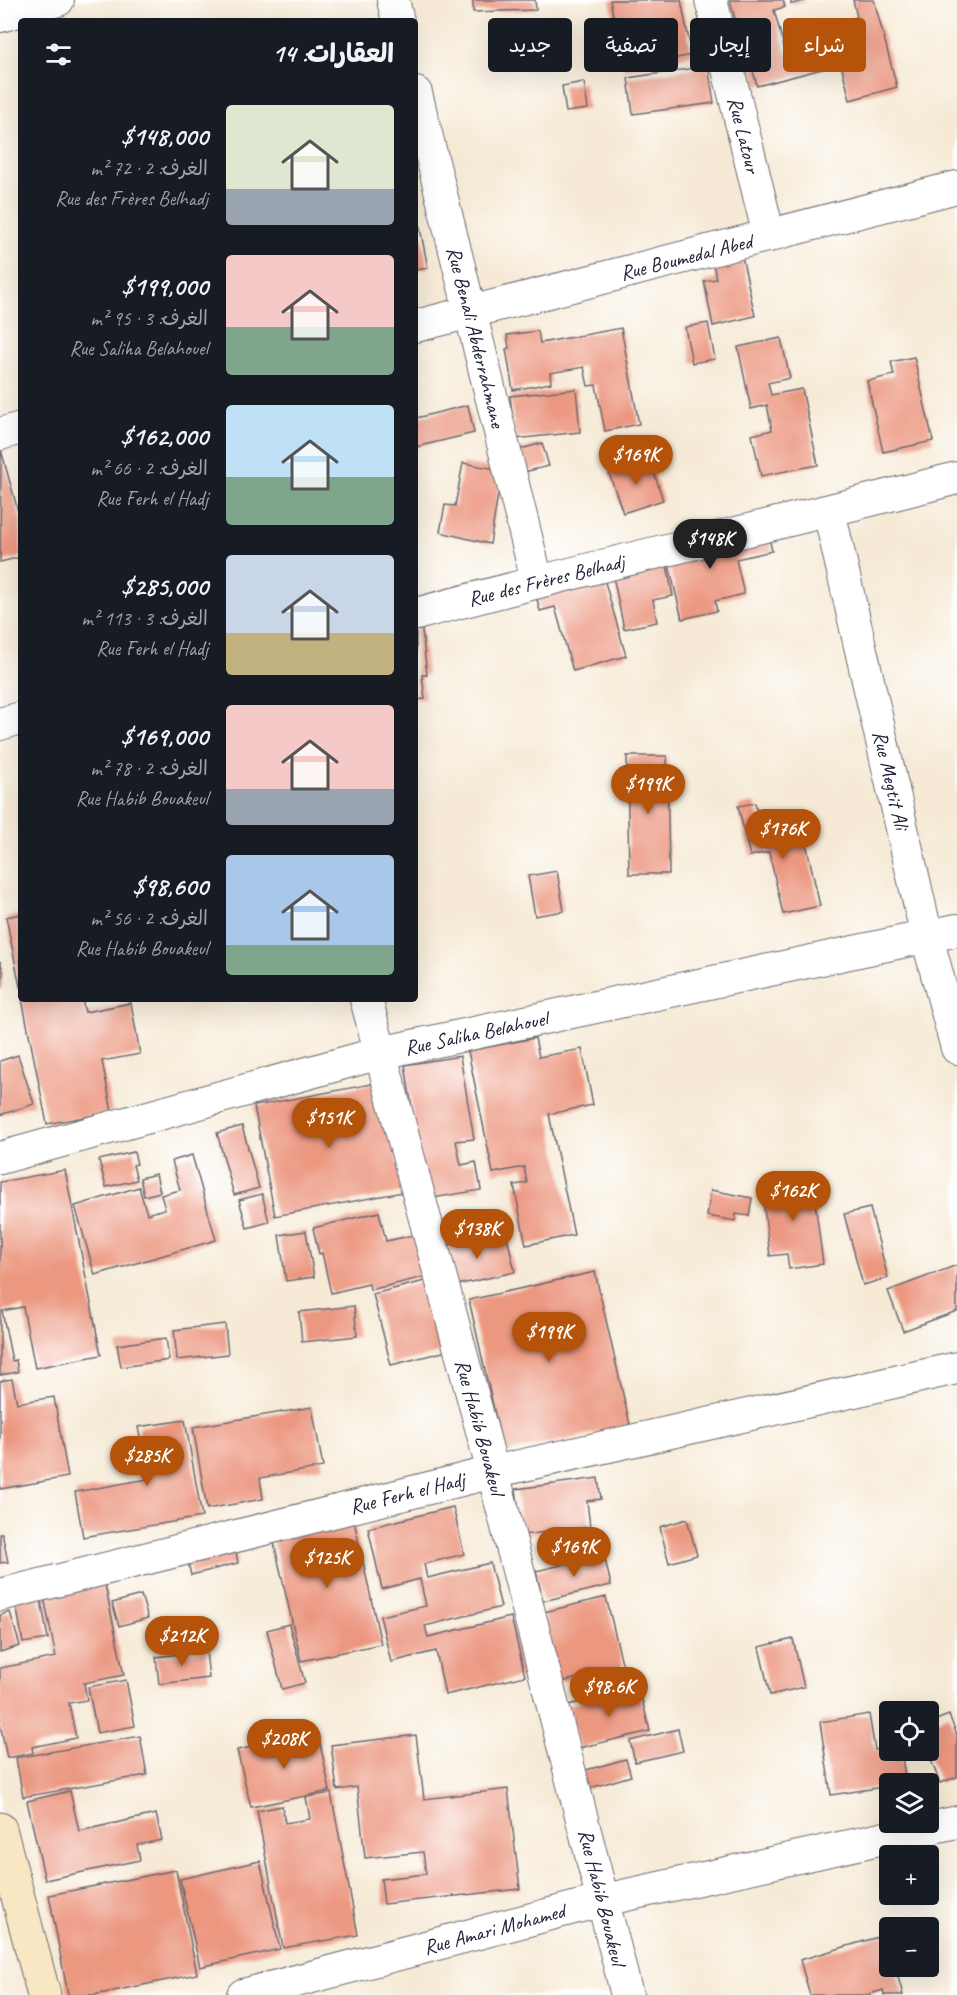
<!DOCTYPE html>
<html lang="ar">
<meta charset="utf-8">
<style>
body{margin:0;font-family:Caveat,"Playpen Sans Arabic",sans-serif;background:#242831;color:#f1f3f6;direction:rtl;height:100vh;display:flex;flex-direction:column;font-size:22px;white-space:nowrap}
*{box-sizing:border-box;margin:0}
p{font-size:20px;color:#9ea1a6}
.icon{flex:none;width:33px;height:33px;fill:none;stroke:currentColor;stroke-width:2;stroke-linecap:round;stroke-linejoin:round}
.map{position:relative;flex:1;overflow:hidden;direction:ltr}
.details{position:absolute;left:18px;top:18px;width:400px;height:984px;display:flex;flex-direction:column;background:#171b24;border-radius:6px;box-shadow:0 6px 24px #0002;direction:rtl}
.details>*{flex:none}
.top-card{position:absolute;left:436px;top:18px;width:430px;height:54px;direction:rtl;display:flex;gap:12px}
.buttons{position:absolute;left:879px;top:1701px;display:grid;gap:12px}
.buttons a{display:grid;place-items:center;width:60px;height:60px;border-radius:6px;background:#171b24;box-shadow:0 6px 24px #0002;font-size:30px}
.price{position:absolute;translate:-50% -51px;padding:0 14px;border-radius:21px;background:#b45309;color:#fff;font-size:20px;line-height:39px;filter:drop-shadow(0 2px 3px #0008)}
.price::after{content:'';position:absolute;left:50%;top:36px;width:18px;height:14px;margin-left:-9px;background:inherit;clip-path:polygon(0 0,100% 0,50% 100%)}
.price.on{background:#222;color:#fff}
ul{padding:0;list-style:none}
li{display:flex;align-items:center;gap:18px;height:150px;padding:0 24px}
li span{display:grid;place-items:center;flex:none;width:168px;height:120px;border-radius:6px;color:#555}
li>.icon{margin-inline-start:auto}
span .icon{width:72px;height:72px;fill:#fffc;stroke-width:1}
li b{font-size:26px}
h2{display:flex;justify-content:space-between;align-items:center;height:72px;padding:0 24px;font-size:26px}
.tag{padding:0 21px;border-radius:6px;background:#171b24;box-shadow:0 6px 24px #0002;font-size:21px;line-height:54px}
.tag.on{background:#b45309;color:#fff}
.map>svg:first-child{display:block}
</style>
<div class="map">
<svg width="957" height="1995" viewBox="0 0 957 1995">
<rect width="100%" height="100%" fill="#fff"/>
<filter id="ink" filterUnits="userSpaceOnUse"><feTurbulence type="fractalNoise" baseFrequency=".0167" numOctaves="2"/><feDisplacementMap in="SourceGraphic" scale="12" xChannelSelector="R" yChannelSelector="G"/><feConvolveMatrix kernelMatrix="1 2 1 2 8 2 1 2 1" color-interpolation-filters="sRGB"/></filter>
<filter id="wash" filterUnits="userSpaceOnUse"><feTurbulence type="fractalNoise" baseFrequency=".008" numOctaves="4" result="noise"/><feDisplacementMap in="SourceGraphic" scale="24" xChannelSelector="R" yChannelSelector="G"/><feGaussianBlur stdDeviation="1.35" result="paint"/><feColorMatrix in="noise" values="0 0 0 0 0 0 0 0 0 0 0 0 0 0 0 0 0 1.4 0 .05"/><feComposite in="paint" operator="in"/></filter>
<g filter="url(#wash)">
<rect width="100%" height="100%" fill="#f6ead6"/>
<g id="blocks">
<g fill="#ec9881">
<path d="M473 0H535L536 10 473 12Z"/>
<path d="M610 0H681L692 55 624 69Z"/>
<path d="M730 0H783L785 7 774 10 786 54 825 44 820 27 857 17 853 0H874L897 87 850 100 841 64 757 86 744 37 740 38Z"/>
<path d="M791 0H806V1L791 4Z"/>
<path d="M708 66 714 103 633 114 628 78Z"/>
<path d="M584 82 588 109 566 112 562 86Z"/>
<path d="M417 213 428 268 416 270V213Z"/>
<path d="M740 247 755 316 713 326 704 281 716 279 711 253Z"/>
<path d="M708 323 715 359 692 363 685 327Z"/>
<path d="M621 328 639 424 605 431 596 385 588 386 584 367 550 373 551 383 513 390 506 349 509 348 507 335 538 331 540 343Z"/>
<path d="M781 338 790 378 768 383 771 395 802 389 818 465 761 476 752 435 772 430 767 405 751 409 738 347Z"/>
<path d="M914 357 933 441 883 452 867 381 894 375 891 362Z"/>
<path d="M576 389 580 432 515 439 510 396Z"/>
<path d="M468 405 474 433 416 447V418Z"/>
<path d="M542 443 549 466 520 473 514 451Z"/>
<path d="M1 450 21 522V557L0 562Z"/>
<path d="M650 460 663 500 623 513 609 473Z"/>
<path d="M463 463 502 470 490 544 440 532 445 505 455 506Z"/>
<path d="M768 533 772 551 736 559 744 594 715 601 717 611 682 619 664 545Z"/>
<path d="M599 561 626 656 573 671 555 607 540 611 532 580Z"/>
<path d="M667 565 673 596 653 600 657 622 624 629 613 576Z"/>
<path d="M420 612 427 675H422L425 699 416 700V613Z"/>
<path d="M627 756H667L669 874H629Z"/>
<path d="M755 803 760 825 781 820 785 838 804 834 820 906 783 914 769 852 750 856 738 806Z"/>
<path d="M557 871 564 911 535 916 528 876Z"/>
<path d="M21 914V987H20L6 917Z"/>
<path d="M0 961 3 971 2 988H0Z"/>
<path d="M22 999H82L85 1012 131 1003 140 1054 102 1061 112 1112 47 1124Z"/>
<path d="M535 1038 539 1057 582 1049 593 1105 549 1114 574 1235 526 1245 514 1185 527 1183 524 1167 493 1173 468 1051Z"/>
<path d="M18 1055 34 1104 0 1115V1061Z"/>
<path d="M460 1056 474 1139 456 1141 461 1165 476 1162 481 1190 427 1199 405 1065Z"/>
<path d="M382 1082 403 1192 275 1216 254 1106Z"/>
<path d="M242 1126 259 1188 234 1195 217 1133Z"/>
<path d="M134 1152 137 1164 133 1165 137 1180 106 1187 99 1160Z"/>
<path d="M192 1155 216 1240 95 1275 75 1206 139 1187 147 1214 165 1209 161 1195 180 1190 172 1161Z"/>
<path d="M65 1170 101 1355 35 1368 23 1307 2 1311 12 1361 16 1360 18 1372 0 1375V1182Z"/>
<path d="M156 1174 160 1192 144 1196 140 1178Z"/>
<path d="M812 1178 823 1264 789 1269 787 1254 770 1256 761 1185Z"/>
<path d="M711 1190 752 1198 749 1216 736 1214 735 1221 707 1216Z"/>
<path d="M262 1194 269 1222 247 1228 239 1200Z"/>
<path d="M870 1208 888 1278 863 1285 844 1214Z"/>
<path d="M379 1212 386 1241 419 1234 428 1276 370 1290 369 1284 331 1293 322 1253 319 1254 313 1228Z"/>
<path d="M306 1231 314 1277 286 1281 279 1235Z"/>
<path d="M506 1232 515 1272 448 1287 439 1247Z"/>
<path d="M957 1265V1311L903 1331 888 1291Z"/>
<path d="M595 1272 630 1425 504 1454 469 1300Z"/>
<path d="M433 1279 451 1350 391 1365 373 1294Z"/>
<path d="M354 1306 357 1336 302 1342 299 1312Z"/>
<path d="M225 1324 228 1354 177 1360 174 1330Z"/>
<path d="M166 1338 169 1360 121 1367 117 1345Z"/>
<path d="M12 1379 17 1403 54 1397 68 1477 0 1489V1381Z"/>
<path d="M312 1407 323 1467 260 1478 263 1499 207 1509 193 1427Z"/>
<path d="M185 1420 202 1517 83 1537 75 1492 148 1479 138 1427Z"/>
<path d="M598 1478 601 1499 587 1501 590 1527 522 1535 516 1489Z"/>
<path d="M453 1507 464 1554 424 1564 427 1578 490 1563 501 1607 425 1626 428 1637 511 1617 525 1676 445 1695 436 1651 391 1662 380 1616 426 1606 420 1579 382 1589 368 1528Z"/>
<path d="M353 1516 381 1644 301 1661 272 1534Z"/>
<path d="M687 1519 697 1555 669 1563 660 1527Z"/>
<path d="M2 1533 8 1562 0 1563V1534Z"/>
<path d="M235 1547 238 1563 191 1575 187 1558Z"/>
<path d="M604 1555 611 1585 543 1601 536 1571Z"/>
<path d="M103 1575 124 1675 84 1683 87 1700 69 1703 76 1738 32 1747 33 1753 7 1758 0 1724V1668L56 1657 42 1587Z"/>
<path d="M40 1594 48 1639 23 1643 15 1598Z"/>
<path d="M141 1595 148 1618 119 1626 112 1603Z"/>
<path d="M606 1597 623 1667 557 1683 544 1612Z"/>
<path d="M10 1612 20 1646 0 1652V1615Z"/>
<path d="M289 1624 305 1683 282 1689 267 1630Z"/>
<path d="M793 1639 804 1687 770 1695 759 1647Z"/>
<path d="M206 1651 209 1678 159 1684 156 1657Z"/>
<path d="M126 1680 135 1726 97 1733 88 1687Z"/>
<path d="M639 1688 650 1731 579 1748 568 1705Z"/>
<path d="M869 1714 875 1750 890 1748V1750H901L906 1783 890 1784V1786L831 1795 820 1722Z"/>
<path d="M949 1715 957 1735V1777L940 1783 927 1750 928 1723Z"/>
<path d="M678 1729 683 1751 635 1762 630 1741Z"/>
<path d="M318 1734 330 1791 251 1807 237 1750Z"/>
<path d="M416 1735 424 1799 508 1789 520 1889 384 1904 381 1879 426 1874 423 1852 365 1858 357 1787 337 1790 331 1745Z"/>
<path d="M140 1736 147 1775 23 1797 16 1758Z"/>
<path d="M626 1759 631 1776 580 1791 575 1773Z"/>
<path d="M70 1791 79 1831 156 1814 162 1840 137 1845 140 1860 45 1880 27 1801Z"/>
<path d="M331 1793 358 1935 283 1948 257 1811 282 1806 285 1823 310 1819 306 1797Z"/>
<path d="M260 1861 280 1949 200 1967 180 1879Z"/>
<path d="M176 1870 197 1974 94 1995H68L49 1895Z"/>
<path d="M885 1935 890 1949V1966H895L903 1995H884L883 1990 867 1995H810L800 1960Z"/>
</g>
</g>
</g>
<g filter="url(#ink)">
<use href="#blocks" fill-opacity="0" stroke="#6c6871" stroke-width="1.5"/>
<g fill="none" stroke-linecap="round" stroke-linejoin="round">
<g stroke="#6c6871" stroke-width="34">
<g id="street">
<path d="M393 0 398 21"/>
<path d="M711 0 769 236"/>
<path d="M0 16 58 0"/>
<path d="M416 93 537 581"/>
<path d="M416 326 957 187"/>
<path d="M0 434 21 428"/>
<path d="M829 511 927 937 957 1048"/>
<path d="M416 614C595 565 777 525 957 478"/>
<path d="M0 724 21 718"/>
<path d="M366 999 493 1472 627 1995"/>
<path d="M0 1158 380 1053 957 930"/>
<path d="M0 1595 493 1472 957 1368"/>
<path d="M243 1995 604 1900 957 1822"/>
</g>
</g>
<g stroke="#6c6871" stroke-width="35">
<path id="secondary" d="M0 1829 44 1995"/>
</g>
<use href="#street" stroke="#fff" stroke-width="32"/>
<use href="#secondary" stroke="#f9e7c3" stroke-width="33"/>
</g>
</g>
<g text-anchor="middle" stroke-width="4.5" stroke-linejoin="round" paint-order="stroke">
<g font-size="21" fill="#22223b" stroke="#fff">
<text transform="translate(744 135) rotate(76)" y="7">Rue Latour</text>
<text transform="translate(686 257) rotate(-14)" y="7">Rue Boumedal Abed</text>
<text transform="translate(476 337) rotate(76)" y="7">Rue Benali Abderrahmane</text>
<text transform="translate(546 580) rotate(-14)" y="7">Rue des Frères Belhadj</text>
<text transform="translate(891 780) rotate(77)" y="7">Rue Megtit Ali</text>
<text transform="translate(476 1033) rotate(-12)" y="7">Rue Saliha Belahouel</text>
<text transform="translate(480 1427) rotate(75)" y="7">Rue Habib Bouakeul</text>
<text transform="translate(407 1493) rotate(-14)" y="7">Rue Ferh el Hadj</text>
<text transform="translate(602 1897) rotate(76)" y="7">Rue Habib Bouakeul</text>
<text transform="translate(494 1929) rotate(-15)" y="7">Rue Amari Mohamed</text>
</g>
</g>
</svg>
<div class="buttons">
<a><svg class="icon" aria-label="locate" viewBox="0 0 24 24"><circle cx="12" cy="12" r="6"/><path d="M12 2v4M12 18v4M2 12h4M18 12h4"/></svg></a>
<a><svg class="icon" aria-label="layers" viewBox="0 0 24 24"><path d="M12 4l9 5-9 5-9-5zM3 14l9 5 9-5"/></svg></a>
<a>+</a>
<a>−</a>
</div>
<b class="price" style="left:636px;top:486px">$169K</b>
<b class="price on" style="left:710px;top:570px">$148K</b>
<b class="price" style="left:648px;top:815px">$199K</b>
<b class="price" style="left:783px;top:860px">$176K</b>
<b class="price" style="left:329px;top:1149px">$151K</b>
<b class="price" style="left:793px;top:1222px">$162K</b>
<b class="price" style="left:477px;top:1260px">$138K</b>
<b class="price" style="left:549px;top:1363px">$199K</b>
<b class="price" style="left:147px;top:1487px">$285K</b>
<b class="price" style="left:574px;top:1578px">$169K</b>
<b class="price" style="left:327px;top:1589px">$125K</b>
<b class="price" style="left:182px;top:1667px">$212K</b>
<b class="price" style="left:609px;top:1718px">$98.6K</b>
<b class="price" style="left:284px;top:1770px">$208K</b>
<div class="top-card">
<a class="tag on">شراء</a>
<a class="tag">إيجار</a>
<a class="tag">تصفية</a>
<a class="tag">جديد</a>
</div>
<section class="details">
<h2>العقارات: 14<svg class="icon" aria-label="filters" viewBox="0 0 24 24"><path d="M4 7h16M4 17h16"/><circle cx="9" cy="7" r="2"/><circle cx="15" cy="17" r="2"/></svg></h2>
<ul>
<li><span style="background:linear-gradient(#dfe7d0 70%,#9aa5b1 0)"><svg class="icon" aria-label="home" viewBox="0 0 24 24"><path d="M3 11l9-7 9 7M6 9v11h12V9"/></svg></span><div><b>$148,000</b><p>الغرف: 2 · 72 m²</p><p>Rue des Frères Belhadj</p></div></li>
<li><span style="background:linear-gradient(#f6c9c9 60%,#7fa58c 0)"><svg class="icon" aria-label="home" viewBox="0 0 24 24"><path d="M3 11l9-7 9 7M6 9v11h12V9"/></svg></span><div><b>$199,000</b><p>الغرف: 3 · 95 m²</p><p>Rue Saliha Belahouel</p></div></li>
<li><span style="background:linear-gradient(#bfe0f5 60%,#7fa58c 0)"><svg class="icon" aria-label="home" viewBox="0 0 24 24"><path d="M3 11l9-7 9 7M6 9v11h12V9"/></svg></span><div><b>$162,000</b><p>الغرف: 2 · 66 m²</p><p>Rue Ferh el Hadj</p></div></li>
<li><span style="background:linear-gradient(#c9d6e8 65%,#c2b280 0)"><svg class="icon" aria-label="home" viewBox="0 0 24 24"><path d="M3 11l9-7 9 7M6 9v11h12V9"/></svg></span><div><b>$285,000</b><p>الغرف: 3 · 113 m²</p><p>Rue Ferh el Hadj</p></div></li>
<li><span style="background:linear-gradient(#f6c9c9 70%,#9aa5b1 0)"><svg class="icon" aria-label="home" viewBox="0 0 24 24"><path d="M3 11l9-7 9 7M6 9v11h12V9"/></svg></span><div><b>$169,000</b><p>الغرف: 2 · 78 m²</p><p>Rue Habib Bouakeul</p></div></li>
<li><span style="background:linear-gradient(#a9c7e8 75%,#7fa58c 0)"><svg class="icon" aria-label="home" viewBox="0 0 24 24"><path d="M3 11l9-7 9 7M6 9v11h12V9"/></svg></span><div><b>$98,600</b><p>الغرف: 2 · 56 m²</p><p>Rue Habib Bouakeul</p></div></li>
</ul>
</section>
</div>
